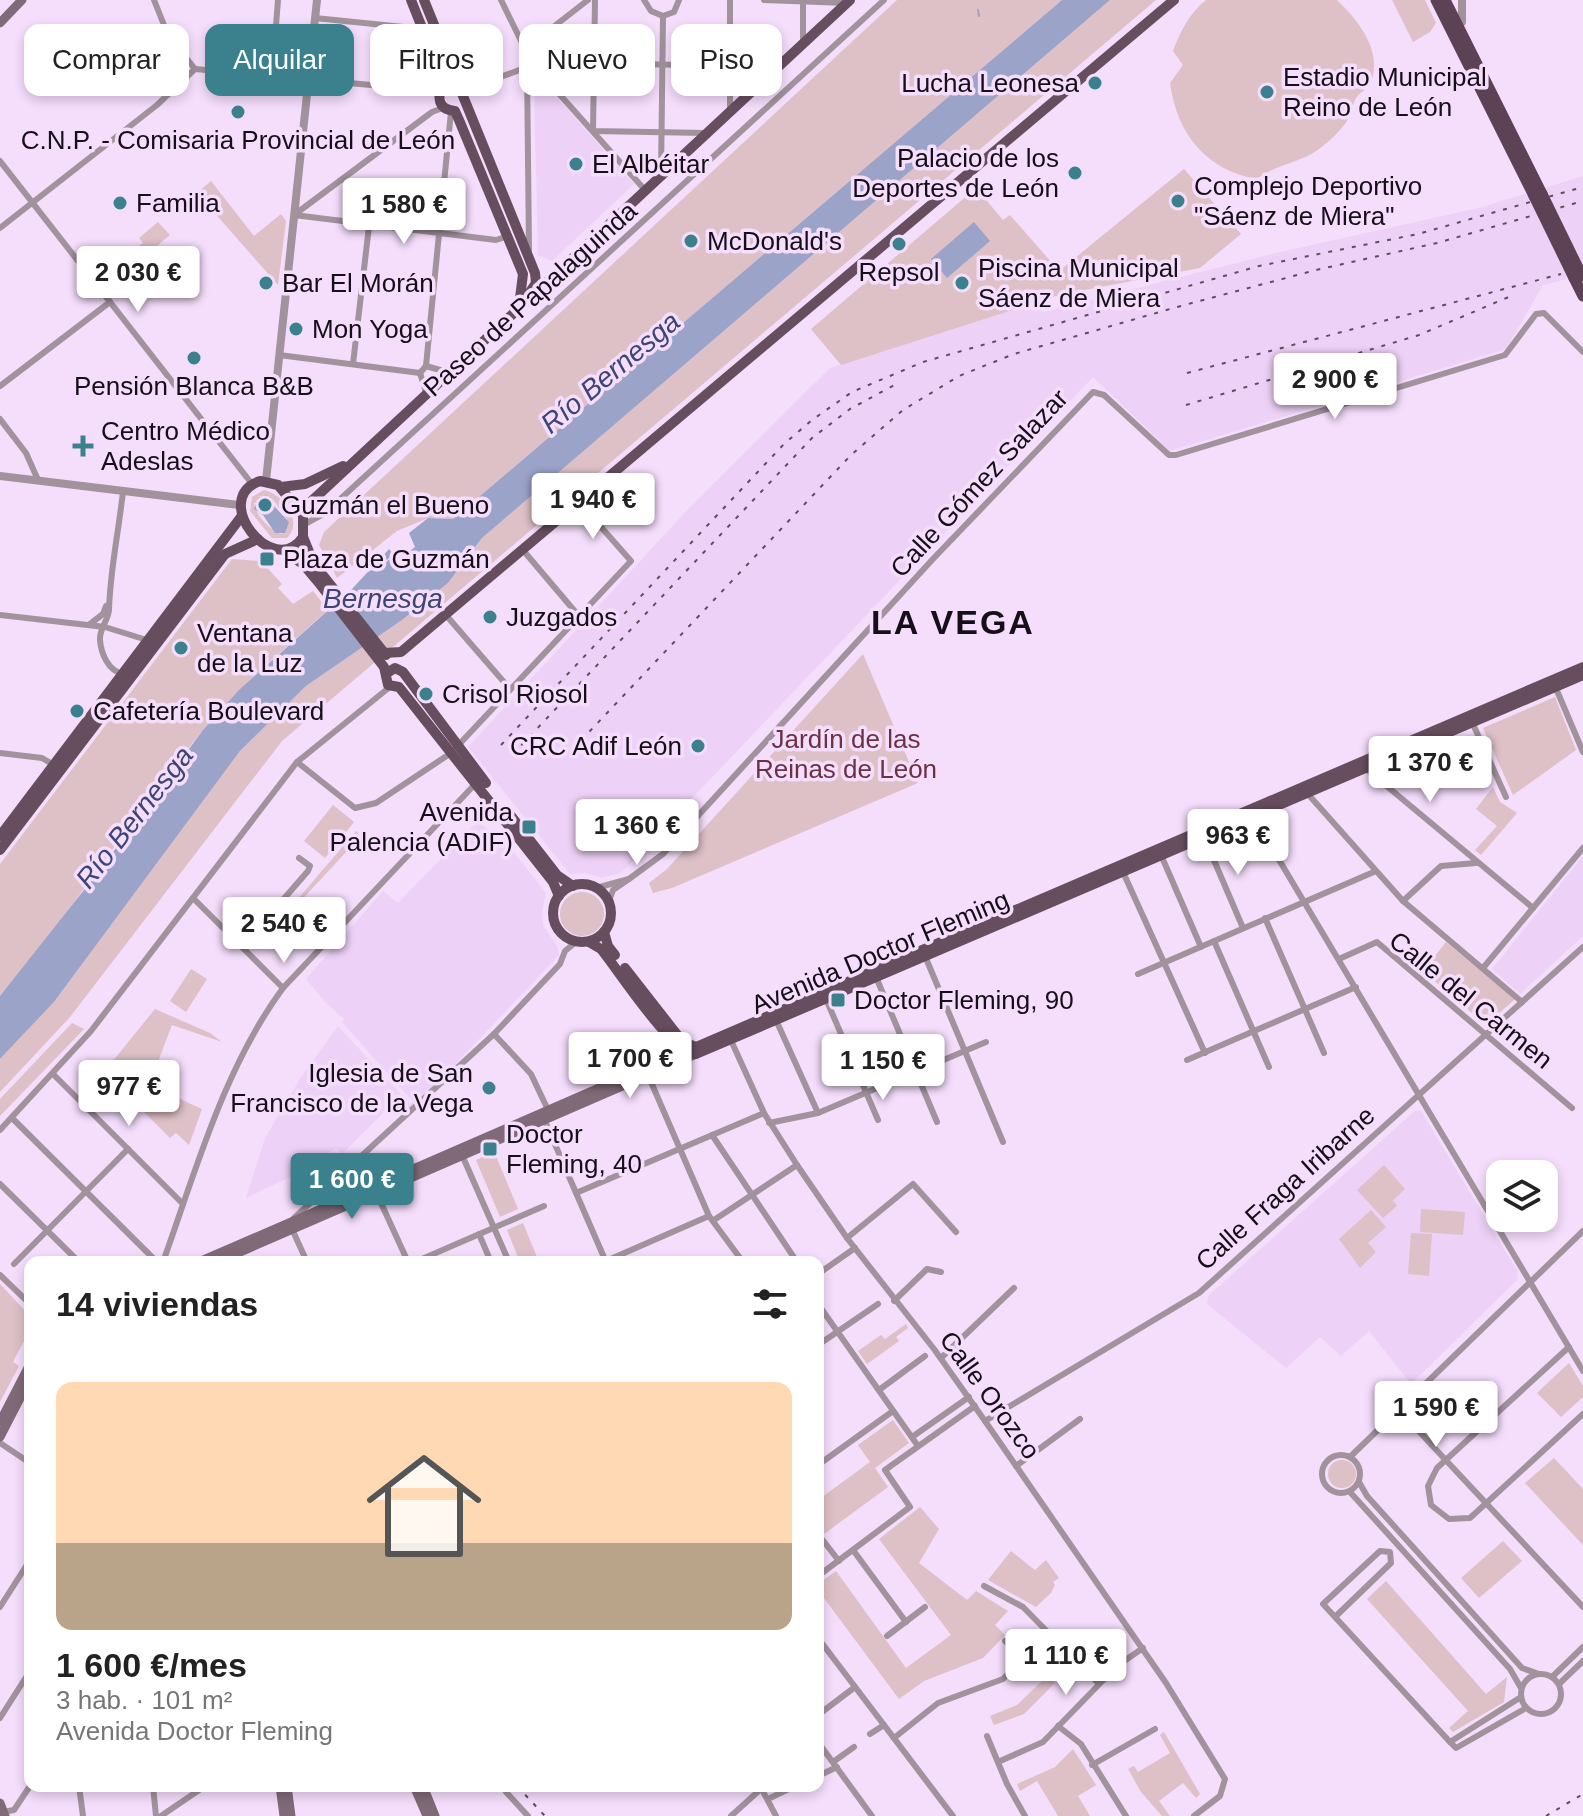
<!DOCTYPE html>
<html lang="es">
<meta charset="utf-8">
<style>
body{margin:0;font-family:Helvetica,sans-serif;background:#f6f6f6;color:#222;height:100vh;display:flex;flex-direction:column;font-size:30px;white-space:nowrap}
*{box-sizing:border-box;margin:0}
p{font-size:26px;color:#767676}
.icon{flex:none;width:44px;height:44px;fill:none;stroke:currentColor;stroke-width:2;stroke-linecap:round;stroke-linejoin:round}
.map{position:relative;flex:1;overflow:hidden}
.sheet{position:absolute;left:24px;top:1256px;width:800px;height:536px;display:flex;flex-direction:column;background:#fff;border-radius:16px;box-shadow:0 4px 12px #0003}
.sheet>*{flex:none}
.guide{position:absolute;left:24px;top:24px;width:800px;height:72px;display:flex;gap:16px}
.controls{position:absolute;left:1486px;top:1160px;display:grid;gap:16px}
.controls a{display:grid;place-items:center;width:72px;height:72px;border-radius:16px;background:#fff;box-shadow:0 4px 12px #0003;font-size:40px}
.price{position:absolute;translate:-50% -68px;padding:0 18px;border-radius:8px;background:#fff;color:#222;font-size:26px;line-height:52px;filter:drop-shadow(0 2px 4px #0008)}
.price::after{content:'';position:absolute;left:50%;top:48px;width:24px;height:18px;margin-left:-12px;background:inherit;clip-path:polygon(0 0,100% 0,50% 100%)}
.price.on{background:#3a808d;color:#fff}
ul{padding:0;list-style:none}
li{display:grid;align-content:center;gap:16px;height:424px;padding:0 32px}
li+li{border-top:2px solid #e0e0e0}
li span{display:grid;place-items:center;height:248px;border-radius:16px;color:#555}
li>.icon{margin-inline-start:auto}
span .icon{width:144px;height:144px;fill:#fffc;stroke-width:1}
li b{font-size:34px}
h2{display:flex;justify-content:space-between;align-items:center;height:96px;padding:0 32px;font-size:34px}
.tag{padding:0 28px;border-radius:16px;background:#fff;box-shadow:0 4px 12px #0003;font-size:28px;line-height:72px}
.tag.on{background:#3a808d;color:#fff}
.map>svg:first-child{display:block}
</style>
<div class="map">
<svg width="1583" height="1816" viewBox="0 0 1583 1816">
<rect width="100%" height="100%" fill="#f5ddfc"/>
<g fill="#eed1f7">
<path d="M545 84 634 184 552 261 538 255 534 90Z"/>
<path d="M1583 176V275L1543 285 1506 349 1170 451 1093 377 621 873 602 878 585 873 570 874 468 747 692 505 830 368 1035 302 1043 312 1272 254 1479 208Z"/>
<path d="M478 821 513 851 546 893 542 912 543 925 558 948 559 955 448 1072 407 1110 396 1100 342 1154 336 1148 304 1170 246 1198 265 1138 300 1079 338 1026 410 1104 413 1102 342 1022 344 1019 326 1003 306 979 383 891 398 903Z"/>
<path d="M1583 856V936L1520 994 1492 969Z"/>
<path d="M1415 1111H1421L1518 1272 1517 1280 1411 1384 1369 1331 1341 1356 1320 1337 1286 1368 1207 1304 1208 1296Z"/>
</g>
<g fill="#dec0c7" fill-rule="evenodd">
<path d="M897 0H1062L453 519 428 518 397 531 337 578 319 545 324 532Z"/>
<path d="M1110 0H1156L282 741 70 1017 0 1092V1059L54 1002 240 751 306 686 402 620 448 583 482 538Z"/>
<path d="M1206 0H1337C1358 20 1383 51 1371 82 1368 89 1358 93 1355 100 1352 106 1352 113 1349 118 1341 131 1326 145 1313 153 1294 164 1275 165 1257 179 1206 170 1177 134 1170 83L1183 65 1173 51C1181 30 1189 14 1206 0Z"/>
<path d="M1392 0H1425L1436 23 1430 32 1413 42Z"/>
<path d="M1184 169 1241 234 1200 268 1059 295 841 365 811 329 976 188 1003 220 1010 215 1059 271Z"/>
<path d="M211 181 254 236 281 214 286 221 278 285 197 193Z"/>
<path d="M158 222 170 235 152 250 157 255 133 277 125 266 141 252 138 247 143 243 139 238Z"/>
<path d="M264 490C283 494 304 522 287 538H272L250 511 252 497ZM272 498 289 522 282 534C271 532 255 514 254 503Z"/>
<path d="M232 559 261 561 282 584 278 588 293 604 313 591 328 610C285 648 241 685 204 729 132 815 74 911 0 996V864Z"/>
<path d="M863 654 918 783 672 888 653 893 649 883 667 869Z"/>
<path d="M1555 697 1576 750 1513 795 1483 728Z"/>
<path d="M1493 787 1500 802 1517 813 1481 855 1475 850 1497 826 1476 809Z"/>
<path d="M333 805 354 822 325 858 304 841Z"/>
<path d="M356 831 361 836 295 907 283 924 279 921Z"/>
<circle cx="582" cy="914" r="22"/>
<path d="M1446 942 1515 999 1486 1025 1423 971Z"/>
<path d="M191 969 207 979 186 1012 170 1001Z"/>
<path d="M155 1009 210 1033 222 1042 172 1025 149 1085 202 1109 189 1145 176 1133 170 1138 104 1072Z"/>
<path d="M72 1023 84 1029 0 1116V1099Z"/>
<path d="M494 1151 518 1209 500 1217 476 1160Z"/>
<path d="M1384 1165 1405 1189 1393 1200 1397 1206 1383 1218 1357 1190Z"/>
<path d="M1421 1209 1465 1212 1463 1235 1420 1232Z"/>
<path d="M1371 1210 1386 1227 1368 1243 1376 1252 1360 1268 1339 1239Z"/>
<path d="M523 1223 539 1262H520L507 1230Z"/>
<path d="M1411 1233 1432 1234 1429 1276 1408 1274Z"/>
<path d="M0 1284 30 1316 25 1339 13 1362 19 1366 0 1402Z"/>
<path d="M906 1324 908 1328 896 1337 899 1341 867 1364 858 1351 881 1335 885 1339Z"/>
<path d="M1569 1363 1583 1386V1397L1561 1417 1537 1393Z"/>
<path d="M893 1420 909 1443 875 1468 888 1487 824 1534 818 1526V1500L870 1462 858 1445Z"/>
<path d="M1554 1458 1583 1489V1545L1525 1483Z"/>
<circle cx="1342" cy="1474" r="14"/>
<path d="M920 1507 939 1529 919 1563 967 1600 976 1591 1008 1611 995 1625 1005 1635 983 1658 924 1681 899 1699 818 1590V1584L836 1571 906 1668 951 1635 879 1539Z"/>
<path d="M1503 1541 1522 1561 1479 1598 1461 1578Z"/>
<path d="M1011 1551 1035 1570 1046 1560 1059 1578 1053 1582 1055 1585 1051 1593 1036 1607 988 1580Z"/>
<path d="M1386 1581 1486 1694 1507 1677 1504 1702 1453 1732 1449 1728 1468 1711 1367 1599Z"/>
<path d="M1043 1672 1055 1683 1024 1714 994 1725 990 1716 1017 1705 1043 1680 1040 1674Z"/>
<path d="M1164 1732 1200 1794 1196 1798 1183 1783 1159 1801 1170 1816H1162L1141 1792 1128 1769 1134 1766 1138 1772 1170 1753 1160 1735Z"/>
<path d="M1073 1749 1096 1785 1078 1796 1090 1816H1058L1037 1781 1020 1791 1017 1784 1055 1767Z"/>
</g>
<g fill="#9ba3c9">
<path d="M1062 0H1110L482 538 448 583 402 620 306 686 240 751 54 1002 0 1059V996L99 871 203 730 239 690 352 589 389 549 393 554 379 568 397 553 402 557 415 547 409 533 428 518 453 519Z"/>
<path d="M974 222 990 241 947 278 931 259Z"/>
<path d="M266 495 272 498 274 506 289 522 285 533H275L263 515 254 509 258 498Z"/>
</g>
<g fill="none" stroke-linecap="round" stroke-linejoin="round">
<path stroke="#9ba3c9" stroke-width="2" d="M978 10 979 16"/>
<g stroke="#a1929c" stroke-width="6">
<path d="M154 0 168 35 195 69"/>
<path d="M501 0 525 49 527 65 529 250"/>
<path d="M595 0 593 131 706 133"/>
<path d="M644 0 651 11 663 16 674 12 679 0"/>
<path d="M730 0V111"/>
<path d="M764 0 847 3"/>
<path d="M315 18 423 29"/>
<path d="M803 44V0"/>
<path d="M525 49 588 0"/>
<path d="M527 65 544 77 645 190"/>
<path d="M195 69 437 91"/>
<path d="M272 76 278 0"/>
<path d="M458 83C479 91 521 66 546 62L778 67"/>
<path d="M0 161 252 484"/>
<path d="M661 175 663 16"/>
<path d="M294 215 496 240 508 236"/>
<path d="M294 215 432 112 443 108"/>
<path d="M0 228 157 105 195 69"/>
<path d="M279 355 420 373"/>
<path d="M353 364 369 226"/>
<path d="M426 366 451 112"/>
<path d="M0 386 110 302"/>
<path d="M426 392 420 373 426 366 447 372"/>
<path d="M0 419 26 453 38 480"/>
<path d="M305 524 325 513 884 0"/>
<path d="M522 549 578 615"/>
<path d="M445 614 510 689"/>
<path d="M0 615 105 627 150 641"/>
<path d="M90 624 103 614 106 606"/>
<path d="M123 674C108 671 101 653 100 640 99 629 108 621 109 610 110 570 119 530 123 491"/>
<path d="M1555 686 1583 752"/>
<path d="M1472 722 1506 797"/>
<path d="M0 753 42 758 54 765"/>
<path d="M297 762 355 808 376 803 451 753 631 561 579 502"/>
<path d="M1365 768 1533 908"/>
<path d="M1307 793 1403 901 1522 1002"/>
<path d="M1253 816 1583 1371"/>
<path d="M1204 837 1243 928"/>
<path d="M1161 855 1201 947"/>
<path d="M1123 872 1205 1053"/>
<path d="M629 879 663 854 932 560 1093 392 1104 395 1169 455H1176L1505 355 1536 314 1544 313 1583 352"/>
<path d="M596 888 629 879 613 890 609 901"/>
<path d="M193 898 283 988"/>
<path d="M1403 901 1441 866 1476 863"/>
<path d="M1265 918 1324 1053"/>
<path d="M1214 941 1269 1067"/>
<path d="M242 947 308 871 310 866 299 858"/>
<path d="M925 956 1003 1142"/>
<path d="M1339 959 1377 942 1572 1108"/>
<path d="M1483 968 1583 848"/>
<path d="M1138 974 1376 871"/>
<path d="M876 977 937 1122"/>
<path d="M826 999 878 1120"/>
<path d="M776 1020 818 1113"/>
<path d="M494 1034 531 1074 549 1112"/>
<path d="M729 1036 764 1113 797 1165 847 1238 934 1349 985 1421 1166 1683 1225 1779 1220 1796 1194 1816"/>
<path d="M1187 1060 1356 987"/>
<path d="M54 1075 183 1204"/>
<path d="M648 1075 709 1216 743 1262"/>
<path d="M12 1118 157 1262"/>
<path d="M544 1119 606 1262"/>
<path d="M769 1123 818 1113 986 1042"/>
<path d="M0 1130 91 1031 297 762 391 686"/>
<path d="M712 1135 797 1262"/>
<path d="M462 1155 509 1262"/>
<path d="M0 1184 79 1262"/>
<path d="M376 1192 408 1262"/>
<path d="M576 1193 764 1113"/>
<path d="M294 1218 494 1034 560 964 565 951 576 942"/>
<path d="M714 1220 797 1165"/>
<path d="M292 1229 307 1262"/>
<path d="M479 1234 491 1262"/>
<path d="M847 1238 913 1184 956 1232"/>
<path d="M606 1261 709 1216"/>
<path d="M163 1262C196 1170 224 1068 283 988L477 782"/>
<path d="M415 1262 544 1206"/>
<path d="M14 1264 128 1149"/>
<path d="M818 1274 855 1248"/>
<path d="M0 1275 30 1304"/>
<path d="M894 1301 927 1269 941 1272"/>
<path d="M818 1304 918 1446"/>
<path d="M818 1345 878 1304"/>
<path d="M1569 1347 1437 1468 1428 1486 1431 1505 1449 1519 1470 1518 1583 1414"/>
<path d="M941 1358 1014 1288"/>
<path d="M879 1390 925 1356"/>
<path d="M1399 1410 1583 1607"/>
<path d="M985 1421 1199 1293 1583 947"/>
<path d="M912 1437 969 1397"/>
<path d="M0 1443 30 1463"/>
<circle cx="1341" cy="1474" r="19"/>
<path d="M1350 1457 1583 1231"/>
<path d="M818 1465 893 1411"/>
<path d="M1016 1466 1080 1419"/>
<path d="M1359 1482 1367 1496 1522 1668 1539 1674"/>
<path d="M1350 1492 1510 1669 1521 1688"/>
<path d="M818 1534 839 1561"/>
<path d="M853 1550 906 1622"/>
<path d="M818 1576 910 1507 885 1470 975 1406"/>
<path d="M984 1586 1023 1607 1099 1684"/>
<path d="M0 1607 30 1560"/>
<path d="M1335 1617 1391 1563 1390 1552 1380 1551 1323 1604 1450 1742"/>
<path d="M887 1636 925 1607"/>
<path d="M818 1638 953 1816"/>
<circle cx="1541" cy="1694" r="20"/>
<path d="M1552 1677 1583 1647"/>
<path d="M1559 1684 1583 1661"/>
<path d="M1521 1697 1450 1742 1456 1748 1526 1708"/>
<path d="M818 1715 855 1687"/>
<path d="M0 1718 30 1671"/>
<path d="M1058 1726 1081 1744 1126 1816"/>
<path d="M870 1734 884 1725"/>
<path d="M987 1736 1007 1784 1025 1816"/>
<path d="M894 1738 938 1703 1003 1679 1022 1659 1005 1641"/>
<path d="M818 1742 872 1816"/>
<path d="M833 1762 854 1747"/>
<path d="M998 1762 1043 1742 1117 1666 1143 1648"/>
<path d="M1092 1765 1155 1729"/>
<path d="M818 1776 837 1767"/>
<path d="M79 1786 83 1816"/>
<path d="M153 1786 156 1816"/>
<path d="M760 1786 776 1816"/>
<path d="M506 1792 528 1816"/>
<path d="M768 1799 795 1786"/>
<path d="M3 1812 14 1810 30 1786"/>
<path d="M161 1816 205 1786"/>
<path d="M731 1816 762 1788"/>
</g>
<g stroke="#a1929c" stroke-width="8">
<path d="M1462 22V0"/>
<path d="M0 476 239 505"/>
<path d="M266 481 317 0"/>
</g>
<g stroke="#806a78" stroke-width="9">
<path d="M0 23 22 0"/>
<path d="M199 1262 689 1049"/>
<path d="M217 1262 696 1054"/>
<path d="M0 1422 30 1364"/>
<path d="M0 1437 30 1379"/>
<path d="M280 1786 284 1816"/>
<path d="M287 1786 291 1816"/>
<path d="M414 1786 427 1816"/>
<path d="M423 1786 435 1816"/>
<path d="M0 1803 5 1816"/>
</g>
<g stroke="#674e5f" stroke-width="10">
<path d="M411 0 440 73C443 87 430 109 455 111L459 120 523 274 520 298"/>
<path d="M424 0 535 273 536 283 528 295"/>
<path d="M260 481 278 485 303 515V537C273 581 209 498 260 481Z"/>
<path d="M281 487 305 484 343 466"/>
<path d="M301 511 850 0"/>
<path d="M303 537 314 564 386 655"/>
<path d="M284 550 304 565 319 583 384 667 388 685 399 687 553 882 559 896"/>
<path d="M384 653 401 652 1174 0"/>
<path d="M387 673 395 668 403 672 486 783"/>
<path d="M508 812 557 875 573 886"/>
<path d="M0 836 241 517"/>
<path d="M0 850 225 554 258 539"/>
<circle cx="582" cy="913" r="29"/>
<path d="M604 932 608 946 615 955"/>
<path d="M589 942 601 949C617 968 674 1057 696 1054L1583 675"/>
<path d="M625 968 682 1041 696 1047 1583 667"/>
</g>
<g stroke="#5c4254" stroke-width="11">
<path d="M1436 0 1534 196"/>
<path d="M1445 0 1542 194"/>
<path d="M1574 278 1583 296"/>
</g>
<g stroke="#5c4f60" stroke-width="2" stroke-dasharray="4 8" stroke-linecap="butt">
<path d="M1187 373 1561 274"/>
<path d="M1186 405 1419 335 1511 296"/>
<path d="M501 745 784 444 812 420 852 392 923 362 1259 266 1418 234 1583 187"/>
<path d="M573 749 851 455 903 410 959 376 1014 354 1177 307 1316 270 1437 243 1583 201"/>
<path d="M513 754 812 438 850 409 900 382"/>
<path d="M517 1786 545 1816"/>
<path d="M1546 1816 1583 1794"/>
</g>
<g stroke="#5c4254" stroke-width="11">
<path d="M1542 194 1582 276"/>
<path d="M1534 196 1574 278"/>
</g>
</g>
<g fill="#3a808d" stroke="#f5ddfc" stroke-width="3">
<circle cx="1095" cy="83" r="8"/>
<circle cx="1267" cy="92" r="8"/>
<circle cx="238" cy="112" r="8"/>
<circle cx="576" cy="164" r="8"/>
<circle cx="1075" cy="173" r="8"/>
<circle cx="1178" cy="201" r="8"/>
<circle cx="120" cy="203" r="8"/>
<circle cx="691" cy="241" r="8"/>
<circle cx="899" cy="244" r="8"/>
<circle cx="266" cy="283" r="8"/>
<circle cx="962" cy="283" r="8"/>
<circle cx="296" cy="329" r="8"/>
<circle cx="194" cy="358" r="8"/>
<path d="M79 434h8v8h8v8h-8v8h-8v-8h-8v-8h8z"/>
<circle cx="265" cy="505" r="8"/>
<rect x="259" y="551" width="16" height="16" rx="4"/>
<circle cx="490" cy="617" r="8"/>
<circle cx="181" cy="648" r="8"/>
<circle cx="426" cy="694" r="8"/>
<circle cx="77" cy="711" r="8"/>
<circle cx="698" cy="746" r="8"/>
<rect x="521" y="819" width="16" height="16" rx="4"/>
<rect x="830" y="992" width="16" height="16" rx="4"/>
<circle cx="489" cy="1088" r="8"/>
<rect x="482" y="1141" width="16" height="16" rx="4"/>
</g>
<g text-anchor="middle" stroke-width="7" stroke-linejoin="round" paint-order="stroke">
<g font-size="26" fill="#160e19" stroke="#f5ddfc" text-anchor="start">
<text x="1283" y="86">Estadio Municipal<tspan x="1283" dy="30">Reino de León</tspan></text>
<text x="1079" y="92" text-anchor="end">Lucha Leonesa</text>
<text x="238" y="149" text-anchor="middle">C.N.P. - Comisaria Provincial de León</text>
<text x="1059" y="167" text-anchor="end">Palacio de los<tspan x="1059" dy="30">Deportes de León</tspan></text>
<text x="592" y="173">El Albéitar</text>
<text x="1194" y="195">Complejo Deportivo<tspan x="1194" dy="30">"Sáenz de Miera"</tspan></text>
<text x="136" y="212">Familia</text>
<text x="707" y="250">McDonald's</text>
<text x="978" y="277">Piscina Municipal<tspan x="978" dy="30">Sáenz de Miera</tspan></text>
<text x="899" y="281" text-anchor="middle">Repsol</text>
<text x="282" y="292">Bar El Morán</text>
<text x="312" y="338">Mon Yoga</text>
<text x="194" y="395" text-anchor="middle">Pensión Blanca B&amp;B</text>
<text x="101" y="440">Centro Médico<tspan x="101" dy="30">Adeslas</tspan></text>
<text x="281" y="514">Guzmán el Bueno</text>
<text x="283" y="568">Plaza de Guzmán</text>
<text x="506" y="626">Juzgados</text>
<text x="197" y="642">Ventana<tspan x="197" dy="30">de la Luz</tspan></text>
<text x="442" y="703">Crisol Riosol</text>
<text x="93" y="720">Cafetería Boulevard</text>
<text x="682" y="755" text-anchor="end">CRC Adif León</text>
<text x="513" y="821" text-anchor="end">Avenida<tspan x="513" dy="30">Palencia (ADIF)</tspan></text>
<text x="854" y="1009">Doctor Fleming, 90</text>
<text x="473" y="1082" text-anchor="end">Iglesia de San<tspan x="473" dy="30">Francisco de la Vega</tspan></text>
<text x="506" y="1143">Doctor<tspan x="506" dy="30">Fleming, 40</tspan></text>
</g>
<g font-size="26" fill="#160e19" stroke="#f5ddfc">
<text transform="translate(530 299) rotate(-42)" y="9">Paseo de Papalaguinda</text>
<text transform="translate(979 483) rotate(-47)" y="9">Calle Gómez Salazar</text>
<text transform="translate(880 952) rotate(-23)" y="9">Avenida Doctor Fleming</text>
<text transform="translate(1471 1000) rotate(39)" y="9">Calle del Carmen</text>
<text transform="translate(1285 1188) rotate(-42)" y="9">Calle Fraga Iribarne</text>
<text transform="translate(990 1395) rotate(54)" y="9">Calle Orozco</text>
</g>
<g font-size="26" fill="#6b3144" stroke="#f5ddfc">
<text x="846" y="748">Jardín de las<tspan x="846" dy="30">Reinas de León</tspan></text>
</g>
<g font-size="28" font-style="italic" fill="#3d4578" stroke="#f5ddfc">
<text transform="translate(610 372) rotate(-40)" y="10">Río Bernesga</text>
<text x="383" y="608">Bernesga</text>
<text transform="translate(134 817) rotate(-52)" y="10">Río Bernesga</text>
</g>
<g font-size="34" font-weight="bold" letter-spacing="2" fill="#160e19" stroke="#f5ddfc">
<text x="953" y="634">LA VEGA</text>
</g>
</g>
</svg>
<div class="controls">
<a><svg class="icon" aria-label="layers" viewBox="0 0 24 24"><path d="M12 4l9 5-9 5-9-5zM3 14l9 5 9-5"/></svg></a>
</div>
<b class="price" style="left:404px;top:246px">1 580 €</b>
<b class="price" style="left:138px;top:314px">2 030 €</b>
<b class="price" style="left:1335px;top:421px">2 900 €</b>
<b class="price" style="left:593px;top:541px">1 940 €</b>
<b class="price" style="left:1430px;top:804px">1 370 €</b>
<b class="price" style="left:637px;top:867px">1 360 €</b>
<b class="price" style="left:1238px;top:877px">963 €</b>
<b class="price" style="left:284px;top:965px">2 540 €</b>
<b class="price" style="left:630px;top:1100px">1 700 €</b>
<b class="price" style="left:883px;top:1102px">1 150 €</b>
<b class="price" style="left:129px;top:1128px">977 €</b>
<b class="price on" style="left:352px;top:1221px">1 600 €</b>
<b class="price" style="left:1436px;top:1449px">1 590 €</b>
<b class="price" style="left:1066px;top:1697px">1 110 €</b>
<div class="guide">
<a class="tag">Comprar</a>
<a class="tag on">Alquilar</a>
<a class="tag">Filtros</a>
<a class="tag">Nuevo</a>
<a class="tag">Piso</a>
</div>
<section class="sheet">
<h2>14 viviendas<svg class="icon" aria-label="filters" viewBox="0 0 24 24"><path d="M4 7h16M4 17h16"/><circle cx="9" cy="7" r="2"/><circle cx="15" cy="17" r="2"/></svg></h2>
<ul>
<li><span style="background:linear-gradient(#ffd9b3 65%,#b9a48a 0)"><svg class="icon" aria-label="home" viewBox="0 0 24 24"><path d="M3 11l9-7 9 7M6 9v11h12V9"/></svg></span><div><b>1 600 €/mes</b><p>3 hab. · 101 m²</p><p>Avenida Doctor Fleming</p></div></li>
</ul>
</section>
</div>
